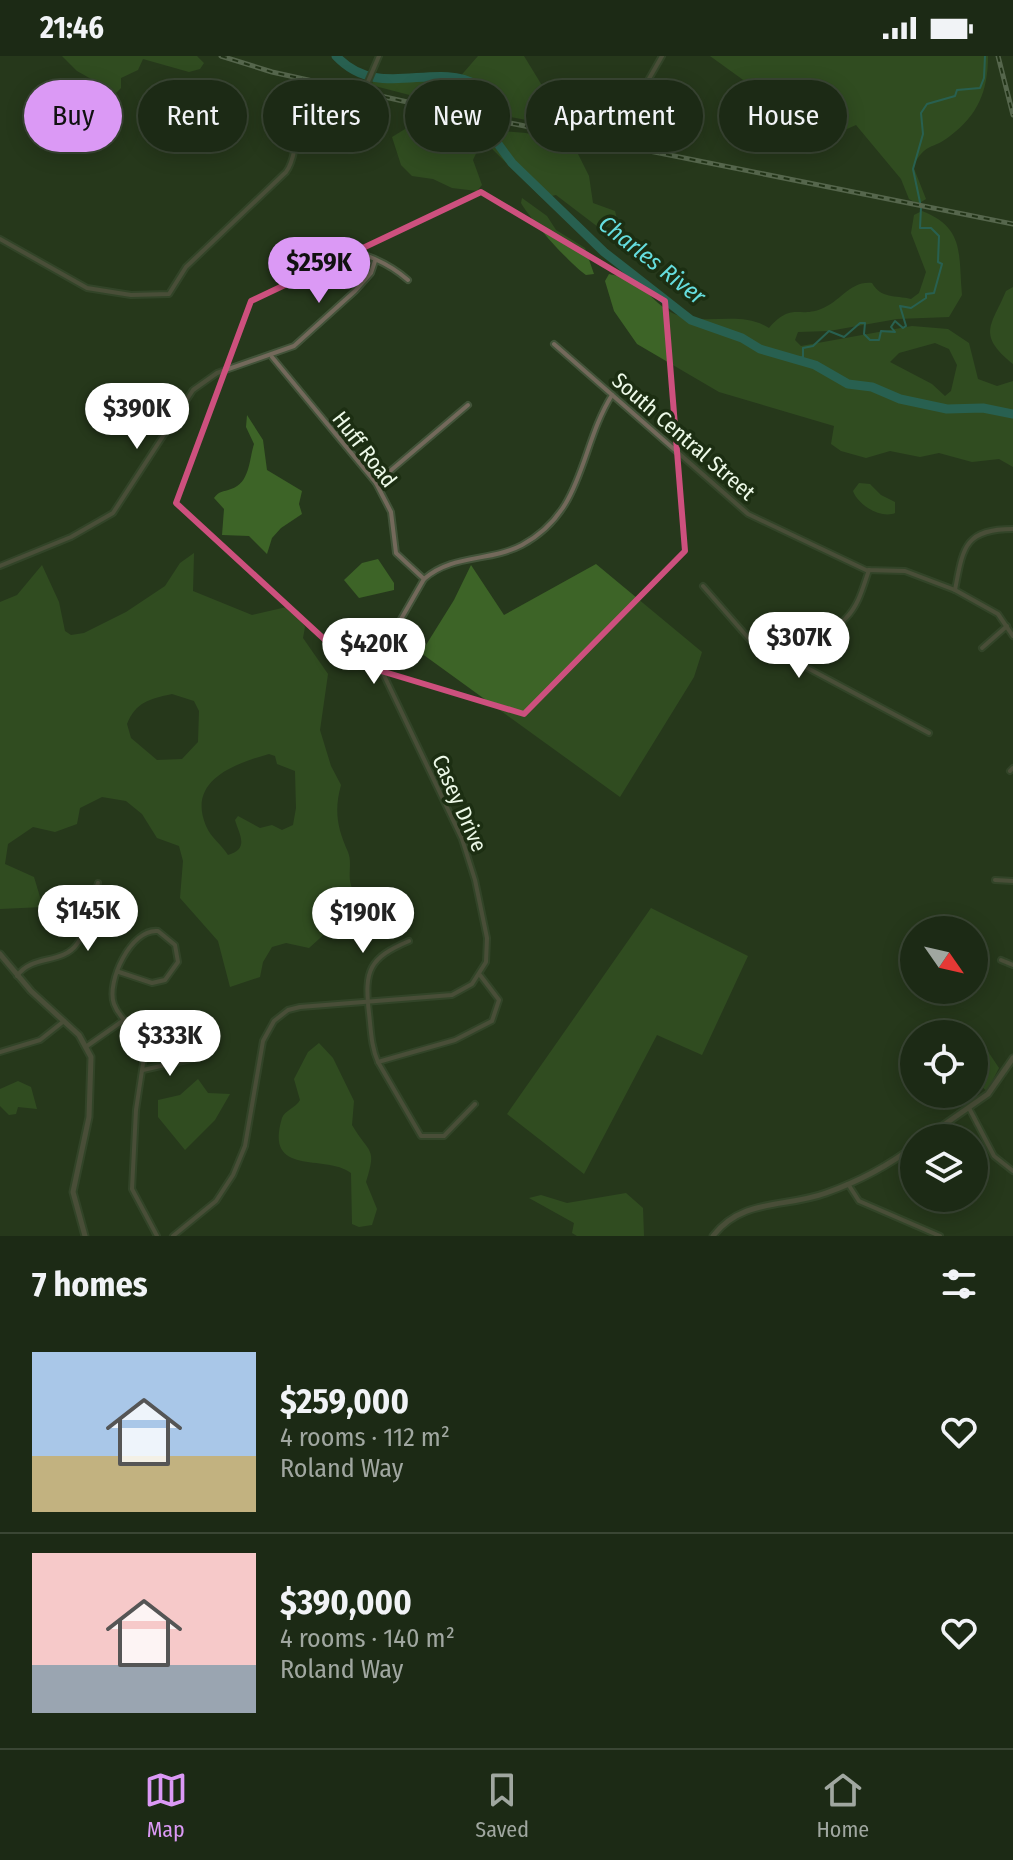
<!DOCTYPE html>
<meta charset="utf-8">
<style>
body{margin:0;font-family:"Fira Sans Condensed",sans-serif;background:#293622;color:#f1f3f6;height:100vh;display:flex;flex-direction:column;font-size:30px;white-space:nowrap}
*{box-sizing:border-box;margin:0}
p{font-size:26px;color:#a0a7a0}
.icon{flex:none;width:44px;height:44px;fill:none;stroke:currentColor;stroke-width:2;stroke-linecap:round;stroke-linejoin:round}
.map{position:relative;height:1180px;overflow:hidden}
.side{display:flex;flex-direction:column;background:#1c2a15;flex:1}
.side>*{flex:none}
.hud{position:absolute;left:24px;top:24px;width:966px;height:72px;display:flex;gap:16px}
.needle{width:52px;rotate:124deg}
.buttons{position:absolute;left:900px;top:860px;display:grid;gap:16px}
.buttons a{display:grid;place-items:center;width:88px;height:88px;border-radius:50%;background:#1c2a15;box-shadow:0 4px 20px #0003,0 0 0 2px #3a4634;font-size:40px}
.price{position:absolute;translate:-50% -68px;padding:0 18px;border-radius:28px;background:#fff;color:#222;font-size:26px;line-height:52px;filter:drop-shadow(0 2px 4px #0008)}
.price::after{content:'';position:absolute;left:50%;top:48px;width:24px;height:18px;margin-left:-12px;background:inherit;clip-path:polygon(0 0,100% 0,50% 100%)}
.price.selected{background:#db99f5;color:#111}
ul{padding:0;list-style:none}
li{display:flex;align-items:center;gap:24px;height:200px;padding:0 32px}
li+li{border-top:2px solid #3a4634}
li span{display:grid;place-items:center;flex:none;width:224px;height:160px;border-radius:0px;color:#555}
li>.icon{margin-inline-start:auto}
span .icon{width:96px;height:96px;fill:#fffc;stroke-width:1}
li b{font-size:34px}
h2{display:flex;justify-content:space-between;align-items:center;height:96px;padding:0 32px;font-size:34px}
.pill{padding:0 28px;border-radius:36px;background:#1c2a15;box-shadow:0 4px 20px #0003,0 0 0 2px #3a4634;font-size:28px;line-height:72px}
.pill.selected{background:#db99f5;color:#111}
.status{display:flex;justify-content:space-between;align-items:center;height:56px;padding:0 40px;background:#1c2a15;direction:ltr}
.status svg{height:22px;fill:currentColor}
.tabs{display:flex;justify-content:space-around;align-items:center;height:112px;border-top:2px solid #3a4634;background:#1c2a15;font-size:22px;color:#a0a7a0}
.tabs a{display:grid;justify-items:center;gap:4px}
.tabs .selected{color:#db99f5}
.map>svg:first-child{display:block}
</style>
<div class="status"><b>21:46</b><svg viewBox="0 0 49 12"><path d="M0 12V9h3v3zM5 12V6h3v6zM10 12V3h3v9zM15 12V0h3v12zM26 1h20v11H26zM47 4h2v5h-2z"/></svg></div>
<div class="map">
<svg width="1013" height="1180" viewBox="0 0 1013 1180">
<rect width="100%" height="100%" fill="#26381c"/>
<g fill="#3d6427" fill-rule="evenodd">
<path d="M62 0H197L204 7 200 13 189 16 143 3 138 14 121 22V32L116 37 77 15Z"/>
<path d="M478 0H524L568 72 452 50 371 29 374 24 448 26 458 23Z"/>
<path d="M710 0H988C988 35 978 59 950 80 931 95 927 85 913 110L926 143 918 148 909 143 901 123 856 69 840 76 775 47Z"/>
<path d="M428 59 448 67 473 66 490 74 526 77 574 90 589 120 593 147 615 155 617 163 606 171H598L556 139 542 142 487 88 481 87 473 104 482 129 477 135 452 132 433 123 412 120 401 109 392 81Z"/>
<path d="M522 142 547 160 556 174 585 192 594 218 586 219C569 207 533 167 521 147Z"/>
<path d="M922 155C966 172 958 200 962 239L949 261 897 263 829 275 798 276 795 284 801 290 912 270 948 273 969 287 978 323 997 330 1013 325V411L999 403 972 406 939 397 920 401 890 395 866 402 841 395 831 388 834 370 719 336 637 288 614 255 605 225 609 218C648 225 651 249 677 259 707 270 741 254 769 272 792 246 798 262 821 253 841 246 849 225 872 227 881 243 895 239 911 243L919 237 926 216 911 177 914 159ZM935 287 949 293 957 309 951 335 945 340 932 328 890 306 899 297Z"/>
<path d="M1013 231V308C976 278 992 269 1006 235Z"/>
<path d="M247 359 263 384 267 414 302 435 299 448 302 458 281 472 272 482 267 498 249 480 222 479 224 453 214 442C219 435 223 436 231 433 250 427 249 404 254 388L246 371Z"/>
<path d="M859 427 870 428 881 439 895 446V457C881 463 858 449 853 435Z"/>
<path d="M194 497 193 535 252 559 291 550 305 571 303 582 328 618 320 674 331 710 341 729C334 754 337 772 348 796 353 808 346 822 353 834L347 848 337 847 329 855V874L309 892 286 887 272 891 263 906 260 921 230 931 218 885 180 842 183 805 179 790 157 782 142 758 126 745 102 741 80 752 77 768 55 776 33 771 8 788 5 808 34 821 43 851 0 853V546L17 539 42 509 59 546 65 575 71 579 84 577 126 556 165 530 180 507ZM172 638 194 645 199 655 198 686 182 703 157 704 131 682 127 668C136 646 149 643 172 638ZM269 698 275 700 277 708 295 715 296 752 293 769 282 774 272 769 260 772 238 760 235 764C239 778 250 793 228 799 222 789 211 782 206 770 187 725 233 708 269 698Z"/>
<path d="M378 503 394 527V534L359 542 344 524 362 507Z"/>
<path d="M596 508 702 596 694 621 620 741 421 597 454 544 471 509 504 559Z"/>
<path d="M651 852 748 900 702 999 657 979 584 1118 507 1058Z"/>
<path d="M974 986 987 994 999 1012 987 1035 974 1025Z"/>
<path d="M319 987 333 1002 354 1045 352 1069C370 1099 377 1091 366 1126L377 1153 372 1169 359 1171 352 1168 351 1117C325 1097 264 1122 282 1062 285 1054 296 1052 300 1044L294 1023 308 996Z"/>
<path d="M198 1023 208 1037 230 1038 215 1064 185 1094 158 1061V1044L180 1039Z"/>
<path d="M18 1025 31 1031 37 1053 18 1051 16 1058 9 1059 0 1050V1033Z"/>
<path d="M626 1137 643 1152 644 1180H577L572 1177 574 1167 529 1142 541 1139 567 1147Z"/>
</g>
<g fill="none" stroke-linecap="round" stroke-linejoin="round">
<path stroke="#2b9191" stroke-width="2" d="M797 303 803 301V292L813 290 829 275 844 281 860 267H865L864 278 870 284H879L881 275 895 276 891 271 895 265 903 272 906 270 900 250 911 252 926 242V238L934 237 942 208 938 206 939 180 931 172H920L921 151 913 113 923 78 921 57 927 48 955 40 957 34 980 32 984 22 985 0"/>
<path stroke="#2b9191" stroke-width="9" d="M336 0C379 46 434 4 477 29L482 66 512 107 604 196 691 264 742 282 760 293 815 309 848 328 872 331 900 343 947 353 983 352 1013 358"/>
<g stroke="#425339" stroke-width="8">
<g id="minor">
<path d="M626 63 662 0"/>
<path d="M0 183 87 232 131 239 169 238 186 211 286 116C297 102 292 83 304 71L352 63 379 0"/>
<path d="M336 195C359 192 391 209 408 224"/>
<path d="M554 288 748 458 866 514 905 515 955 534 998 558 1013 580"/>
<path d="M272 301 376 427 391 456 396 497 424 523C452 498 490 506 522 489 585 455 579 392 612 339"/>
<path d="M376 427 468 349"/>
<path d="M0 510 71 481 113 457 193 334 217 317 294 290 355 235 371 217 375 205"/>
<path d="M703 530 751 585 765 594 800 608 929 677"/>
<path d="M955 534C963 492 964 473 1013 473"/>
<path d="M982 592 1007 570"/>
<path d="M800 608C813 587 830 579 846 562 859 549 863 531 869 514"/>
<path d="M1010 715 1013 712"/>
<path d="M995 824 1013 825"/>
<path d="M409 885C369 902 364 914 369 957 371 974 371 990 378 1006L421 1080H444L475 1048"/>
<path d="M1001 904 1013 909"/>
<path d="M119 916 152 927 165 924 178 906 175 889 158 875C131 872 106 926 114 948 120 965 138 973 146 988L136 1054 132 1133 157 1180"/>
<path d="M17 920C32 898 62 909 77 888 90 870 91 847 98 827"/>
<path d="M87 990 124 964"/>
<path d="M0 996 40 984 64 965"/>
<path d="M378 1006 455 984 492 965 499 944 480 919"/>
<path d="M143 1014 191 1003"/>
<path d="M969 1052 994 1100 1013 1115"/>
<path d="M848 1128 859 1145 940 1180"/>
<path d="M173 1180 216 1145 233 1119 245 1090 263 985 274 965 288 954 300 951 452 939 472 928 486 906 487 882 475 824 462 783 380 611 381 598 424 523"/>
</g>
</g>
<g stroke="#425339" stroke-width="9">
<g id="tertiary">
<path d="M0 898 31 935 79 979 91 1001 89 1061 73 1136 85 1180"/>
<path d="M925 1082 988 1038 1013 1002"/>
<path d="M713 1180C742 1142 785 1152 826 1137 857 1126 888 1110 914 1090"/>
</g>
</g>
<use href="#minor" stroke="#73695b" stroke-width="4"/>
<use href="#tertiary" stroke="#73695b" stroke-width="5"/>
<g stroke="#8f9d87" stroke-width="5">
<g id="rail">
<path d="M221 0 272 16 430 51 1013 168"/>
<path d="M998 0 1013 59"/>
</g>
</g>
<use href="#rail" stroke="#1c2e12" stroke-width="2" stroke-dasharray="6" stroke-linecap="butt"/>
</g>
<path d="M0 0H1013V1180H0ZM481 136 665 245 685 495 524 658 348 605 176 447 251 245Z" fill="#26381c" fill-opacity=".55" fill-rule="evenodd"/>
<path fill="none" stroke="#cd507e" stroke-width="6" stroke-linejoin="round" d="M481 136 665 245 685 495 524 658 348 605 176 447 251 245Z"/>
<g text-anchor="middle" stroke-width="7" stroke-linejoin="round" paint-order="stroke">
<g font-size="22" fill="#edf9e8" stroke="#1c2e12">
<text transform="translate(684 380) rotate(41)" y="8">South Central Street</text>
<text transform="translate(365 393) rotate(52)" y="8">Huff Road</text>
<text transform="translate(460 747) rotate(66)" y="8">Casey Drive</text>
</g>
<g font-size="24" font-style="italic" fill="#65ddde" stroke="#1c2e12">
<text transform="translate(652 204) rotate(38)" y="8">Charles River</text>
</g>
</g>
</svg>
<div class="buttons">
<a><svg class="needle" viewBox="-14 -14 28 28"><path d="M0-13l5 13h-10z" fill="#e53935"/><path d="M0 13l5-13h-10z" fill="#a0a7a0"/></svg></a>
<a><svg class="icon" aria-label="locate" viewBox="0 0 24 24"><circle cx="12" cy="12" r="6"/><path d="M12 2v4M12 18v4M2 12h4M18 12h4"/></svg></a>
<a><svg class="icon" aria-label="layers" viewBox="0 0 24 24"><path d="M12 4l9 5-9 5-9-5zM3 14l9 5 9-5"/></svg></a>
</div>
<b class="price selected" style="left:319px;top:249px">$259K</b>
<b class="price" style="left:137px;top:395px">$390K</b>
<b class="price" style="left:799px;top:624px">$307K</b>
<b class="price" style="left:374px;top:630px">$420K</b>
<b class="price" style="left:88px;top:897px">$145K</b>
<b class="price" style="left:363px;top:899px">$190K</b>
<b class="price" style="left:170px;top:1022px">$333K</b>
<div class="hud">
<a class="pill selected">Buy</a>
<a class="pill">Rent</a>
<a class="pill">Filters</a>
<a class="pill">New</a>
<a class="pill">Apartment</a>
<a class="pill">House</a>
</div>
</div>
<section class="side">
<h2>7 homes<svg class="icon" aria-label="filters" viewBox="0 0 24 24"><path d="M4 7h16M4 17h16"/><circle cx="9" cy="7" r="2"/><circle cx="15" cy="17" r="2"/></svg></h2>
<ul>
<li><span style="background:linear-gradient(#a9c7e8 65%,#c2b280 0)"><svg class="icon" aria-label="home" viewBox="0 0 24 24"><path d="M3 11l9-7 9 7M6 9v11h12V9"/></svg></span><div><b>$259,000</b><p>4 rooms · 112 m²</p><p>Roland Way</p></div><svg class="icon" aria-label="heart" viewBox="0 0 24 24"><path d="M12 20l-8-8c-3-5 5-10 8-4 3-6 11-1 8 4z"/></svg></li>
<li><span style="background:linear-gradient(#f6c9c9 70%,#9aa5b1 0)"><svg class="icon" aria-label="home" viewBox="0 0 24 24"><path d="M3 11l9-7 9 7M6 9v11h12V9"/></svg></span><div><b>$390,000</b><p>4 rooms · 140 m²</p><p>Roland Way</p></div><svg class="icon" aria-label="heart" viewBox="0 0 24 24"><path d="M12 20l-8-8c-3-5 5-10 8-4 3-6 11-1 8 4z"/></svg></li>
</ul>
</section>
<nav class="tabs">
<a class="selected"><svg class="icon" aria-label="map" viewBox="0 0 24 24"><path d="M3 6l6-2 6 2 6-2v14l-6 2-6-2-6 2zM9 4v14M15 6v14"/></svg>Map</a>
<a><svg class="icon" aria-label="saved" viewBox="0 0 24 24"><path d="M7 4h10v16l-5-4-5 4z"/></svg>Saved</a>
<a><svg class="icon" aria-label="home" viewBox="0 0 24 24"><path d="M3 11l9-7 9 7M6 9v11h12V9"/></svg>Home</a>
</nav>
